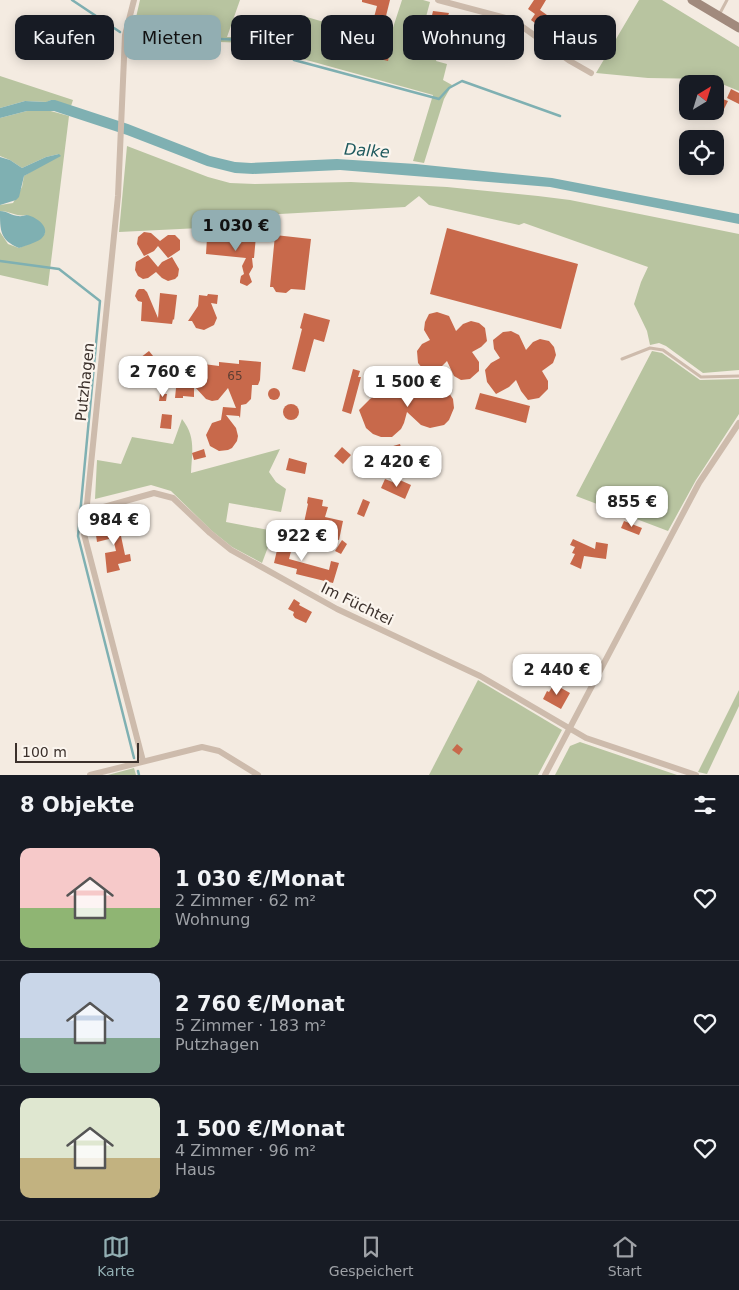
<!DOCTYPE html>
<html lang="de">
<meta charset="utf-8">
<style>
body{margin:0;font-family:"DejaVu Sans",sans-serif;background:#20242c;color:#f1f3f6;height:100vh;display:flex;flex-direction:column;font-size:19px;white-space:nowrap}
*{box-sizing:border-box;margin:0}
p{font-size:16px;color:#9ea1a6}
.icon{flex:none;width:28px;height:28px;fill:none;stroke:currentColor;stroke-width:2;stroke-linecap:round;stroke-linejoin:round}
.map{position:relative;height:775px;overflow:hidden}
.sheet{display:flex;flex-direction:column;background:#171b24;flex:1}
.sheet>*{flex:none}
.banner{position:absolute;left:15px;top:15px;width:710px;height:45px;display:flex;gap:10px}
.needle{width:32px;rotate:38deg}
.controls{position:absolute;left:679px;top:75px;display:grid;gap:10px}
.controls a{display:grid;place-items:center;width:45px;height:45px;border-radius:10px;background:#171b24;box-shadow:0 2px 12px #0003;font-size:25px}
.scale{position:absolute;left:15px;bottom:12px;width:124px;box-sizing:border-box;padding-left:5px;border:2px solid #3b302b;border-top:0;font-size:14px;line-height:18px;white-space:nowrap;color:#3b302b;-webkit-text-stroke:4px #fbf5ee;paint-order:stroke}
.price{position:absolute;translate:-50% -42px;padding:0 11px;border-radius:10px;background:#fff;color:#222;font-size:16px;line-height:32px;filter:drop-shadow(0 1px 2px #0008)}
.price::after{content:'';position:absolute;left:50%;top:30px;width:15px;height:11px;margin-left:-8px;background:inherit;clip-path:polygon(0 0,100% 0,50% 100%)}
.price.on{background:#92aeb2;color:#111}
ul{padding:0;list-style:none}
li{display:flex;align-items:center;gap:15px;height:125px;padding:0 20px}
li+li{border-top:1px solid #363941}
li span{display:grid;place-items:center;flex:none;width:140px;height:100px;border-radius:10px;color:#555}
li>.icon{margin-inline-start:auto}
span .icon{width:60px;height:60px;fill:#fffc;stroke-width:1}
li b{font-size:21px}
h2{display:flex;justify-content:space-between;align-items:center;height:60px;padding:0 20px;font-size:21px}
.tag{padding:0 18px;border-radius:10px;background:#171b24;box-shadow:0 2px 12px #0003;font-size:18px;line-height:45px}
.tag.on{background:#92aeb2;color:#111}
.tab-bar{display:flex;justify-content:space-around;align-items:center;height:70px;border-top:1px solid #363941;background:#171b24;font-size:14px;color:#9ea1a6}
.tab-bar a{display:grid;justify-items:center;gap:2px}
.tab-bar .on{color:#92aeb2}
.map>svg:first-child{display:block}
</style>
<div class="map">
<svg width="739" height="775" viewBox="0 0 739 775">
<rect width="100%" height="100%" fill="#f4ebe1"/>
<g fill="#b8c4a0">
<path d="M140 0H240L227 37 282 38 292 45 300 15 358 32 357 36 377 42 379 37 389 40 402 0H423L430 2 419 43 439 50 436 61 447 64 443 80 452 85 444 99 424 163 413 161 433 95 292 56 289 58 283 49 275 44 131 39Z"/>
<path d="M639 0H662L739 47V91L710 79 648 78 596 73Z"/>
<path d="M0 76 73 100 71 106 51 100 47 102 25 101 0 108Z"/>
<path d="M47 110 69 116 48 286 0 275V232L8 244 19 248 40 239 45 233 27 215C15 217 11 211 0 211V205L13 203 22 187 24 176 59 154 46 157 22 168 10 160 0 156V118L27 111Z"/>
<path d="M127 146 208 177 230 183 255 184 351 182 447 187 538 196 570 200 739 234V370L703 373 666 346 659 343 650 345 647 331 634 304 641 282 648 267 524 223 519 225 429 205 419 196 405 207 262 215 261 225 119 232Z"/>
<path d="M652 351 662 353 700 380 739 379V414L696 480 668 531 576 496Z"/>
<path d="M182 419C196 437 192 451 191 473L280 449 269 472 276 482 286 489 281 512 229 503 226 522 274 531 262 563 232 547 212 531 171 491 151 485 95 499 97 460 121 464 132 437 173 444Z"/>
<path d="M478 680 562 730 538 775H429Z"/>
<path d="M739 690V706L707 774 698 772Z"/>
<path d="M580 742 677 775H555L570 746Z"/>
<path d="M134 768 136 775H108Z"/>
</g>
<g fill="#7fb0b2">
<path d="M51 100H55L128 124 210 156 235 162 251 163 337 159 416 164 552 178 739 214V224L550 187 340 170 253 174 235 173 207 166 127 135 54 111H27L0 118V108L25 101 46 102Z"/>
<path d="M59 154 61 156 24 176 19 197 16 200 0 205V157L10 160 22 168 46 157Z"/>
<path d="M0 211C7 211 12 216 19 216 21 217 24 215 27 215 37 217 53 229 41 239 35 243 25 246 19 248 0 240 0 231 0 211Z"/>
</g>
<g fill="none" stroke-linecap="round" stroke-linejoin="round">
<g stroke="#7fb0b2" stroke-width="2.5">
<path d="M72 0 120 32"/>
<path d="M132 36 275 41 288 51 294 60 439 99 449 88 462 81 560 116"/>
<path d="M0 261 59 269 100 301 78 536 134 758"/>
<path d="M138 771 139 775"/>
</g>
</g>
<g fill="#c8694b">
<path d="M362 0H390L384 24 379 23 378 27 372 25 377 6 362 2Z"/>
<path d="M534 0H546L540 10 554 20 557 15 570 24 574 18 581 24 586 17 596 25 590 34 610 46 601 59 589 52 585 59 577 54 584 44 563 27 557 24 549 34 531 20 535 14 528 9Z"/>
<path d="M433 11 449 13 446 21 454 23 453 27 475 32 472 44 465 42 462 54 456 52 459 40 450 38 452 31 430 24Z"/>
<path d="M380 40 392 43 388 61 376 58Z"/>
<path d="M731 89 739 93V104L727 98Z"/>
<path d="M715 96 728 101 722 113 715 110Z"/>
<path d="M447 228 578 264 561 329 430 294Z"/>
<path d="M144 232 151 233 160 241 168 235H175L180 240V250L168 258 158 246 154 251 144 256 137 244 138 237Z"/>
<path d="M241 235 256 236 254 258H252L253 267 249 274 252 282 247 286 240 283V281L241 276 244 274 242 266 246 258 206 254 207 238 240 241Z"/>
<path d="M275 235 311 239 305 290 291 289 286 293 276 292 273 287H270Z"/>
<path d="M148 255 158 267 162 262 172 257 179 269 178 276 175 279 168 281 162 278 156 272 148 278 143 279 138 276 135 270 136 262Z"/>
<path d="M139 289H144L147 292 158 318 160 293 177 295 174 320 173 319 172 324 141 321 142 302 138 301 135 296 137 291Z"/>
<path d="M208 294 218 295 217 304 211 303 217 318 214 325 204 330 196 328 192 321H188L198 306 199 295 207 296Z"/>
<path d="M437 312 449 316 456 331 463 324 471 321 479 323 485 328 487 341 481 347 472 352 479 362V371L470 379 461 380 454 376 447 361 440 368 432 371 424 370 418 363 417 351 422 344 430 340 424 330 425 322 429 314Z"/>
<path d="M304 313 330 320 324 342 314 339 305 372 292 369 302 329 300 328Z"/>
<path d="M511 331 519 335 526 350 533 342 540 339 549 341 554 347 556 355 553 363 542 371 548 381V389L539 398 528 400 521 391 516 380 509 387 496 394 487 382 485 370 491 363 500 358 494 349 493 340 503 332Z"/>
<path d="M149 351 167 373 154 384 136 361Z"/>
<path d="M239 360 261 362 260 380 258 385H252L251 399 246 404 241 405 240 418 239 416 226 415 236 428 238 436 237 441 232 448 228 450 219 451 210 446 206 435 212 423 221 420 223 407 236 408 228 388 218 400 212 401 206 399 194 386V397L183 396V398H175L178 368 195 370 196 363 219 366V362L239 364Z"/>
<path d="M353 369 360 371 358 377H361L351 414 342 411Z"/>
<path d="M419 375 422 386 433 385 440 386 447 390 453 399 454 408 449 420 444 425 430 428 421 425 407 412 404 423 401 429 392 437H381L373 434 366 428 359 410 370 399 378 394 385 393 396 396V389L398 385 409 386 412 378Z"/>
<circle cx="274" cy="394" r="6"/>
<path d="M480 393 530 406 526 423 475 409Z"/>
<path d="M160 394H167L166 401H159Z"/>
<circle cx="291" cy="412" r="8"/>
<path d="M162 414 172 415 171 429 160 428Z"/>
<path d="M400 444 404 459 399 460 402 471 393 474 391 467 393 462 380 466 376 451Z"/>
<path d="M342 447 351 455 343 464 334 456Z"/>
<path d="M204 449 206 457 194 460 192 453Z"/>
<path d="M436 453 439 460 415 467 413 460Z"/>
<path d="M289 458 307 463 305 474 286 470Z"/>
<path d="M393 477 411 485 405 499 381 488 385 479 395 483Z"/>
<path d="M308 497 323 500 322 506 328 507 325 517 343 521 339 540 302 532 308 504 307 503Z"/>
<path d="M363 499 370 502 364 517 357 514Z"/>
<path d="M122 508 126 520 118 522 115 509Z"/>
<path d="M122 521 126 534 121 536 125 555 130 554 131 561 118 564 120 570 107 573 105 553 116 551 113 538 97 542 96 535 99 534 98 529Z"/>
<path d="M624 521 642 528 639 535 621 528Z"/>
<path d="M281 533 295 536 289 559 329 570 331 561 339 563 333 583 296 574 297 569 274 563Z"/>
<path d="M573 539 595 549 596 542 608 544 606 559 584 556 581 569 570 564 575 554 572 553 575 547 570 545Z"/>
<path d="M342 540 347 544 341 554 335 551Z"/>
<path d="M294 599 300 603 299 605 312 612 306 623 295 618 293 615 294 612 288 609Z"/>
<path d="M554 684 570 693 561 709 543 699 547 691 549 692Z"/>
<path d="M457 744 463 749 459 755 452 750Z"/>
</g>
<g fill="none" stroke-linecap="round" stroke-linejoin="round">
<g stroke="#cdbbac" stroke-width="3">
<path d="M719 15 727 0"/>
<path d="M622 359 650 348 663 350 701 377 739 376"/>
</g>
<g stroke="#cdbbac" stroke-width="6">
<path d="M134 0 125 35 118 196 84 534 143 761"/>
<path d="M438 0 513 20 570 61 591 73"/>
<path d="M85 509 93 510 154 493 173 498 210 533 231 550 337 609 480 676 586 738 696 775"/>
<path d="M90 775 202 747 219 751 258 775"/>
<path d="M545 775 699 483 739 423"/>
</g>
<path stroke="#a18a7d" stroke-width="9" d="M692 0 739 28"/>
</g>
<g text-anchor="middle" stroke-width="4.5" stroke-linejoin="round" paint-order="stroke">
<g font-size="12" fill="#5e3e33">
<text x="235" y="380">65</text>
</g>
<g font-size="15" fill="#3b302b" stroke="#fbf5ee">
<text transform="translate(85 382) rotate(-84)" y="5">Putzhagen</text>
<text transform="translate(357 604) rotate(26)" y="5">Im Füchtei</text>
</g>
<g font-size="16" font-style="italic" fill="#1f5a5e" stroke="#fbf5ee">
<text transform="translate(367 150) rotate(4)" y="6">Dalke</text>
</g>
</g>
</svg>
<div class="controls">
<a><svg class="needle" viewBox="-14 -14 28 28"><path d="M0-13l5 13h-10z" fill="#e53935"/><path d="M0 13l5-13h-10z" fill="#9ea1a6"/></svg></a>
<a><svg class="icon" aria-label="locate" viewBox="0 0 24 24"><circle cx="12" cy="12" r="6"/><path d="M12 2v4M12 18v4M2 12h4M18 12h4"/></svg></a>
</div>
<div class="scale">100 m</div>
<b class="price on" style="left:236px;top:252px">1 030 €</b>
<b class="price" style="left:163px;top:398px">2 760 €</b>
<b class="price" style="left:408px;top:408px">1 500 €</b>
<b class="price" style="left:397px;top:488px">2 420 €</b>
<b class="price" style="left:632px;top:528px">855 €</b>
<b class="price" style="left:114px;top:546px">984 €</b>
<b class="price" style="left:302px;top:562px">922 €</b>
<b class="price" style="left:557px;top:696px">2 440 €</b>
<div class="banner">
<a class="tag">Kaufen</a>
<a class="tag on">Mieten</a>
<a class="tag">Filter</a>
<a class="tag">Neu</a>
<a class="tag">Wohnung</a>
<a class="tag">Haus</a>
</div>
</div>
<section class="sheet">
<h2>8 Objekte<svg class="icon" aria-label="filters" viewBox="0 0 24 24"><path d="M4 7h16M4 17h16"/><circle cx="9" cy="7" r="2"/><circle cx="15" cy="17" r="2"/></svg></h2>
<ul>
<li><span style="background:linear-gradient(#f6c9c9 60%,#8fb573 0)"><svg class="icon" aria-label="home" viewBox="0 0 24 24"><path d="M3 11l9-7 9 7M6 9v11h12V9"/></svg></span><div><b>1 030 €/Monat</b><p>2 Zimmer · 62 m²</p><p>Wohnung</p></div><svg class="icon" aria-label="heart" viewBox="0 0 24 24"><path d="M12 20l-8-8c-3-5 5-10 8-4 3-6 11-1 8 4z"/></svg></li>
<li><span style="background:linear-gradient(#c9d6e8 65%,#7fa58c 0)"><svg class="icon" aria-label="home" viewBox="0 0 24 24"><path d="M3 11l9-7 9 7M6 9v11h12V9"/></svg></span><div><b>2 760 €/Monat</b><p>5 Zimmer · 183 m²</p><p>Putzhagen</p></div><svg class="icon" aria-label="heart" viewBox="0 0 24 24"><path d="M12 20l-8-8c-3-5 5-10 8-4 3-6 11-1 8 4z"/></svg></li>
<li><span style="background:linear-gradient(#dfe7d0 60%,#c2b280 0)"><svg class="icon" aria-label="home" viewBox="0 0 24 24"><path d="M3 11l9-7 9 7M6 9v11h12V9"/></svg></span><div><b>1 500 €/Monat</b><p>4 Zimmer · 96 m²</p><p>Haus</p></div><svg class="icon" aria-label="heart" viewBox="0 0 24 24"><path d="M12 20l-8-8c-3-5 5-10 8-4 3-6 11-1 8 4z"/></svg></li>
</ul>
</section>
<nav class="tab-bar">
<a class="on"><svg class="icon" aria-label="map" viewBox="0 0 24 24"><path d="M3 6l6-2 6 2 6-2v14l-6 2-6-2-6 2zM9 4v14M15 6v14"/></svg>Karte</a>
<a><svg class="icon" aria-label="saved" viewBox="0 0 24 24"><path d="M7 4h10v16l-5-4-5 4z"/></svg>Gespeichert</a>
<a><svg class="icon" aria-label="home" viewBox="0 0 24 24"><path d="M3 11l9-7 9 7M6 9v11h12V9"/></svg>Start</a>
</nav>
